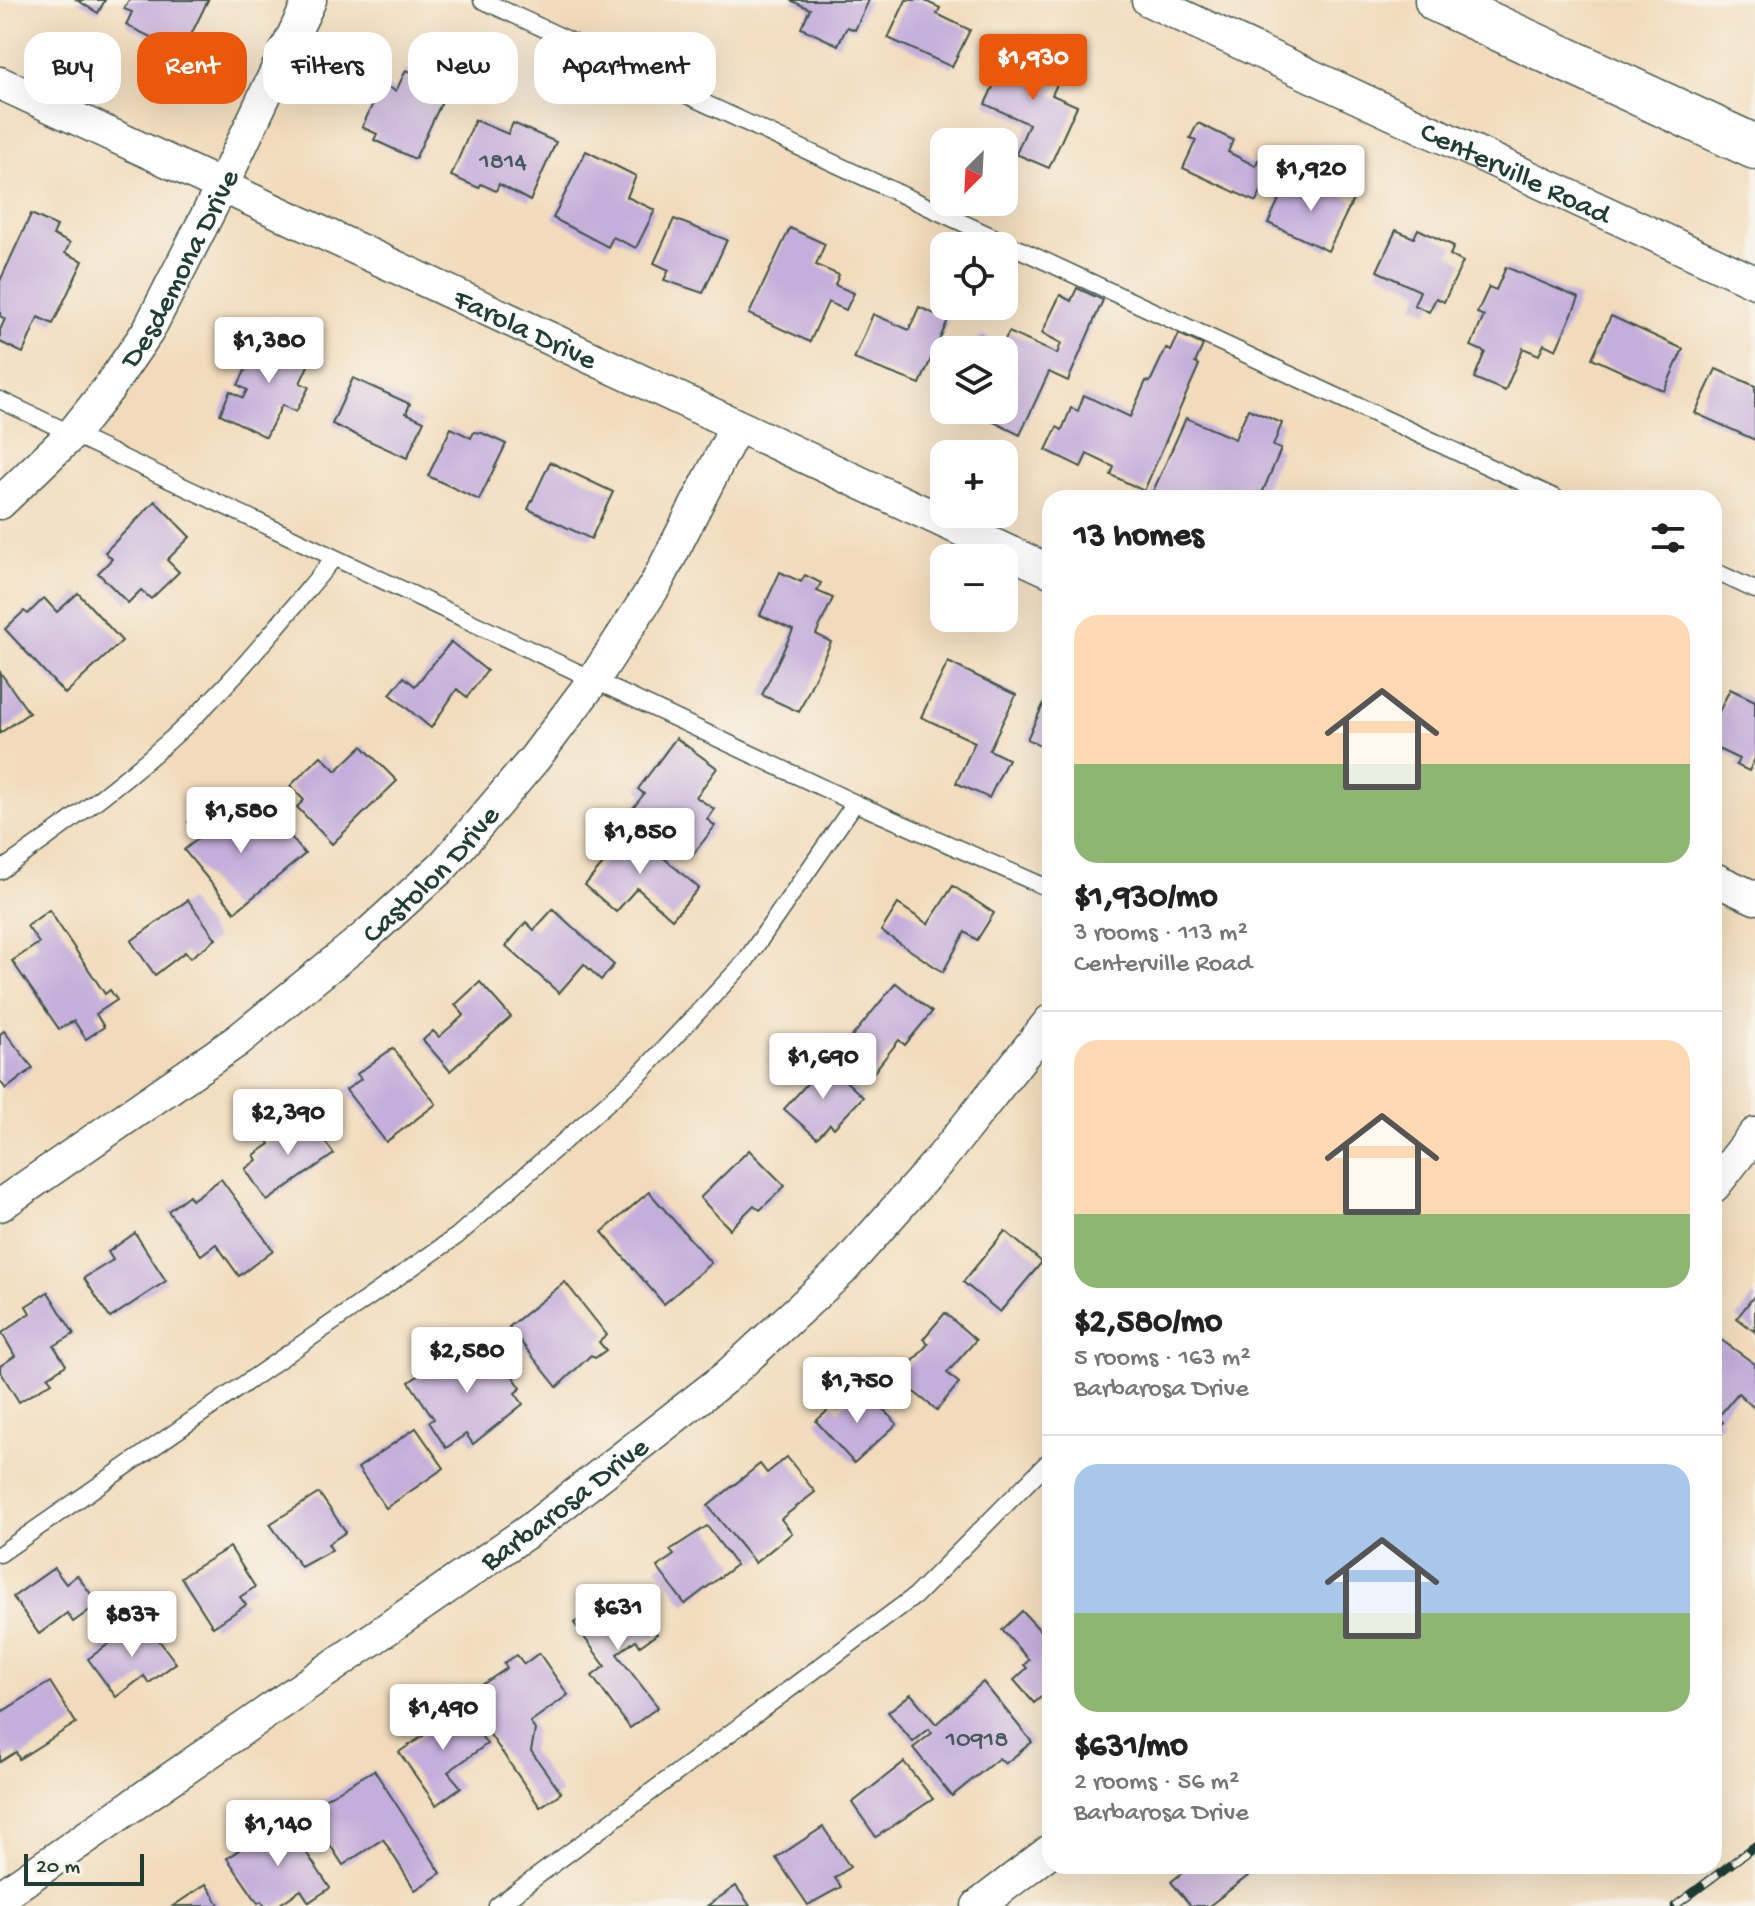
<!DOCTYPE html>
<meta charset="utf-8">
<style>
body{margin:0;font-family:"Gochi Hand",sans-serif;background:#f6f6f6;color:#222;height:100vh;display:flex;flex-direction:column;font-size:30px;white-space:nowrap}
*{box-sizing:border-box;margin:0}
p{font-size:26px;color:#767676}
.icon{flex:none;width:44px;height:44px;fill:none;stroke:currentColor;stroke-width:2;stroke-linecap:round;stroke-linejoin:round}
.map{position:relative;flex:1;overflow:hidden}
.panel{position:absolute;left:1042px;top:490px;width:680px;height:1384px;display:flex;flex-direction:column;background:#fff;border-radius:24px;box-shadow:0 8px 32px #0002}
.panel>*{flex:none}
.guide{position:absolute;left:24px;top:32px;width:760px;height:72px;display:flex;gap:16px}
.needle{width:52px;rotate:204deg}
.tools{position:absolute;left:930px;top:128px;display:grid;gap:16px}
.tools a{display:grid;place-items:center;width:88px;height:88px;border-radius:16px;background:#fff;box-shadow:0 8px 32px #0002;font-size:40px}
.scale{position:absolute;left:24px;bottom:20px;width:120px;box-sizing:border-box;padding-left:8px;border:4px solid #1f3d34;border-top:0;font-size:22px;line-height:28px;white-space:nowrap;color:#1f3d34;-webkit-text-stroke:6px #f7f3e8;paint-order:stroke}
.price{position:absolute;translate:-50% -68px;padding:0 18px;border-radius:8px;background:#fff;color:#222;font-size:26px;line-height:52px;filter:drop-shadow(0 2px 4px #0008)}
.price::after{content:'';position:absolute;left:50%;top:48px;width:24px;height:18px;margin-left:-12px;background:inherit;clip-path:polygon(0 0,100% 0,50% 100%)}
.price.active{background:#ea580c;color:#fff}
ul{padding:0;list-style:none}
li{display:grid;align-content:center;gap:16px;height:424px;padding:0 32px}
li+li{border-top:2px solid #e0e0e0}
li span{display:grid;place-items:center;height:248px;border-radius:24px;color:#555}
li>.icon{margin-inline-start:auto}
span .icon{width:144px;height:144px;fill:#fffc;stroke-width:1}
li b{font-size:34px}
h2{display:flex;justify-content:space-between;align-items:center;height:96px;padding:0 32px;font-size:34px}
.tag{padding:0 28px;border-radius:24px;background:#fff;box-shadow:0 8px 32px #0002;font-size:28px;line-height:72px}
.tag.active{background:#ea580c;color:#fff}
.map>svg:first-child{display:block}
</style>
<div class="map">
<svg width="1755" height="1906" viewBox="0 0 1755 1906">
<rect width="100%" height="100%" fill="#f7f3e8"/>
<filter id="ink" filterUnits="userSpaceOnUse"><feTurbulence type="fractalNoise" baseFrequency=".0125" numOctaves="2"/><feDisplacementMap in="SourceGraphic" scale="16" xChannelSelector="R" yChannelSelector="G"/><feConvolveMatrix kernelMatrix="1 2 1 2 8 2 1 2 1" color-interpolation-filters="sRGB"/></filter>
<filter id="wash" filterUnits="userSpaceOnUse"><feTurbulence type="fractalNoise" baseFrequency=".006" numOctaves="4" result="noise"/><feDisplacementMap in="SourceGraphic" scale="32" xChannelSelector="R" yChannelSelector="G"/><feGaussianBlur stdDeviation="1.8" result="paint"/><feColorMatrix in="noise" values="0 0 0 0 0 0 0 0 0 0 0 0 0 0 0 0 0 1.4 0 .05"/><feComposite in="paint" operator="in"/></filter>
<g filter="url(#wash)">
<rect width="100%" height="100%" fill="#f2dbbb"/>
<g id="blocks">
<g fill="#c4aedb">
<path d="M77 0H105L98 13Z"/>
<path d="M129 0H208L188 41 179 37 173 48 126 25 132 12 124 9Z"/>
<path d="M790 0H869L855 30 847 27 838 45 801 28 810 9Z"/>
<path d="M906 0H923L940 8 937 14 970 30 952 67 888 38Z"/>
<path d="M1013 43 1065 67 1052 95 1077 106 1049 168 1016 154 1029 124 985 104Z"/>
<path d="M431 47 461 61 415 159 374 140 377 134 362 127 382 84 396 91 406 70 418 75Z"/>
<path d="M475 120 508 134 513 123 556 142 530 201 499 184 496 191 481 184 479 188 451 176Z"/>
<path d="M1198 123 1233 140 1228 152 1256 166 1258 160 1273 167 1256 202 1183 168 1196 140 1190 138Z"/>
<path d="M586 151 636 176 627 197 655 210 636 248 613 237 608 247 553 218Z"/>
<path d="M1288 180 1307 189 1311 181 1353 200 1328 251 1268 223Z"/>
<path d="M31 214 57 226 53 235 70 243 65 253 83 261 53 324 38 317 23 353 0 342V330L5 319 0 316V281Z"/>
<path d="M674 219 727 240 703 293 664 280 669 270 654 263Z"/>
<path d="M790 228 825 244 816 265 839 275 835 285 854 293 846 310 828 302 810 342 749 314Z"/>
<path d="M1418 229 1454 246 1450 255 1463 262 1444 302 1436 298 1429 312 1414 305 1420 291 1377 271 1396 230 1414 238Z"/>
<path d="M1506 267 1579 298 1556 350 1544 344 1539 355 1523 348 1505 391 1474 378 1485 352 1471 346 1484 316 1477 313 1489 287 1496 290Z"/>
<path d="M1077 288 1103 300 1068 381 1049 372 1020 435 969 410H1004V350H975L981 335 1002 345 1009 332 1057 354 1061 343 1042 333 1060 295 1071 301Z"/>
<path d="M919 307 948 320 920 384 854 359 873 314 909 330Z"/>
<path d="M1611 316 1683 349 1664 391 1592 358Z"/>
<path d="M1179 334 1203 345 1195 363 1199 365 1144 491 1111 475 1114 467 1087 454 1081 467 1046 450 1057 427 1062 430 1071 408 1078 411 1084 395 1130 417 1146 381 1150 382 1166 348 1171 351Z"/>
<path d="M262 336 275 343 279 336 314 353 300 383 309 387 296 412 282 405 266 437 220 414 230 391 243 398 247 390 238 385Z"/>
<path d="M1716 369 1755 386V440L1695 413Z"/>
<path d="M353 378 410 404 406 413 424 421 407 458 332 424Z"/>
<path d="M1248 409 1282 423 1273 446 1281 449 1260 498H1150L1186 418 1235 439Z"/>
<path d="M451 428 471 438 474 432 482 433 506 444 479 500 428 476Z"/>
<path d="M550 462 613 492 591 539 528 509Z"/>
<path d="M155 501 190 537 167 560 179 572 151 599 141 590 128 603 98 573 112 559 105 552Z"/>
<path d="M780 572 801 582 805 575 821 583 817 591 833 598 816 634 831 642 799 712 762 695 793 630 760 615Z"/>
<path d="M78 593 122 641 65 694 5 629 24 611 28 614 44 598 57 612Z"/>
<path d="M451 642 487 671 467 697 457 689 431 728 390 694 404 677 415 686Z"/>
<path d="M948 662 1016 695 989 750 1008 759 989 798 956 783 975 742 921 717Z"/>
<path d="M0 672 29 713 0 733Z"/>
<path d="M1730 689 1755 701V759L1749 771 1736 765 1739 759 1714 747V712L1718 714Z"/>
<path d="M1050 690V750L1027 739Z"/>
<path d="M676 738 717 768 696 797 714 809 707 819 715 826 691 857 630 812 644 794 638 789Z"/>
<path d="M362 746 397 781 332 844 297 807 304 800 290 786 321 756 336 771Z"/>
<path d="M204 809 217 824 233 811 249 831 271 813 305 854 235 912 184 850 200 837 188 822Z"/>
<path d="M625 825 699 888 672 919 637 888 616 912 585 885 608 858 602 852Z"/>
<path d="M953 886 994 913 977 940 965 932 943 972 881 931 898 904 928 924Z"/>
<path d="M188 900 216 939 190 958 185 952 155 975 131 941Z"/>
<path d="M553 909 614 965 601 980 584 964 559 993 506 946 526 922 534 930Z"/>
<path d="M49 910 105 994 110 990 117 1000 96 1014 104 1027 86 1039 74 1021 59 1029 12 961 39 943 27 926Z"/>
<path d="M480 982 511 1017 450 1071 423 1040 433 1031 439 1037 464 1015 455 1005Z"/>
<path d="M896 983 932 1012 905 1045 899 1040 870 1077 839 1052Z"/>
<path d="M4 1031 33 1068 6 1089 0 1081V1034Z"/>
<path d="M393 1048 436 1104 386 1142 346 1090 361 1079 357 1074Z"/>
<path d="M826 1063 863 1097 834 1128 830 1124 817 1138 784 1109Z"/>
<path d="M303 1112 334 1154 267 1201 245 1169 257 1160 254 1155 270 1144 266 1138Z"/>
<path d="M749 1150 785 1186 760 1210 754 1205 730 1229 700 1198Z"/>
<path d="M221 1179 273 1250 239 1276 216 1244 201 1255 168 1211 189 1195 192 1200Z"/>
<path d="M649 1192 711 1263 664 1304 602 1232Z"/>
<path d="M1005 1231 1042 1262 1000 1312 963 1282Z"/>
<path d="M135 1233 166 1281 110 1318 84 1278 113 1260 108 1252Z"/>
<path d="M565 1282 607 1335 599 1342 606 1350 595 1358 591 1355 557 1387 509 1327Z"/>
<path d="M48 1292 74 1334 54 1346 66 1365 48 1377 52 1382 19 1402 0 1371V1366L15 1356 2 1333 30 1313 26 1306Z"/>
<path d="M1755 1295V1332L1737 1318Z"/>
<path d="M945 1313 976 1340 947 1373 959 1383 937 1410 892 1375 903 1363 908 1367 928 1344 923 1339Z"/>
<path d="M1720 1339 1755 1364V1409L1738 1393 1718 1417 1723 1422 1718 1428 1714 1425V1346Z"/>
<path d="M483 1346 492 1359 498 1355 521 1388 515 1393 523 1404 473 1444 466 1434 446 1448 429 1422 434 1419 409 1382 460 1347 467 1358Z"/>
<path d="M863 1387 897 1424 854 1463 816 1421 834 1405 839 1410Z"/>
<path d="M416 1428 444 1468 386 1508 358 1468Z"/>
<path d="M787 1457 815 1492 781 1519 792 1533 755 1563 708 1506 760 1464 767 1473Z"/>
<path d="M319 1493 346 1532 328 1544 332 1550 301 1567 270 1524Z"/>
<path d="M707 1526 736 1565 685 1604 657 1567 674 1555 670 1550Z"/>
<path d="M230 1547 255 1587 240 1597 246 1605 213 1627 181 1577Z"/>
<path d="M54 1568 66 1584 77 1575 98 1604 73 1622 67 1613 39 1634 13 1597Z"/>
<path d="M622 1587 657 1634 640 1646 636 1640 617 1654 658 1707 630 1728 592 1676 605 1666 574 1623 588 1613 584 1608 601 1595 604 1600Z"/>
<path d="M1022 1611 1046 1637 1050 1633V1698L1046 1693 1034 1703 1014 1680 1027 1668 1024 1665 1029 1660 1002 1630Z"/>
<path d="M143 1619 176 1663 149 1683 144 1676 116 1697 88 1659Z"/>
<path d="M539 1653 568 1695 530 1722 535 1730 531 1751 561 1793 540 1807 464 1697 507 1668 504 1663 517 1655 524 1664Z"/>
<path d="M50 1682 76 1723 19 1759 16 1752 0 1762V1706L3 1711Z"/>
<path d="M983 1682 1032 1742 1005 1764 999 1758 952 1796 913 1748 932 1733 929 1729 913 1742 888 1712 911 1694 936 1724Z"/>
<path d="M459 1704 487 1744 448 1772 461 1787 436 1805 399 1752 432 1730 428 1724Z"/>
<path d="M904 1762 933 1799 876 1837 852 1803Z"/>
<path d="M374 1770 441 1873 415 1890 383 1839 343 1865 307 1809Z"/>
<path d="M284 1819 330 1888 309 1902 301 1890 277 1906H265L261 1901 258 1903 227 1858Z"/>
<path d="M823 1827 850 1867 835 1878 841 1887 808 1905 776 1858Z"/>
<path d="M1184 1866H1255L1257 1869 1209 1906H1191L1171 1882 1183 1872 1180 1869Z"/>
<path d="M206 1884 220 1906H173Z"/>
<path d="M736 1886 750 1906H707Z"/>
</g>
</g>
</g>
<g filter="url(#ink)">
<use href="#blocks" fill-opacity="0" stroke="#3f5548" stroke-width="2"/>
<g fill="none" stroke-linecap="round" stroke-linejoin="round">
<g stroke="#3f5548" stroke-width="19">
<g id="lane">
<path d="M482 0 1556 498"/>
<path d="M0 400 855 803 1050 889"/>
<path d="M1714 571 1755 590"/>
<path d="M0 871C58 831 117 787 170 740 231 686 282 620 334 558"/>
<path d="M0 1554 457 1236 641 1073 744 963 855 803"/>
<path d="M497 1906 915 1596 1050 1460"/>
</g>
</g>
<g stroke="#3f5548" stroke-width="35">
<g id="street">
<path id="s1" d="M1148 0 1755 282"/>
<path id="s2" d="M0 83 1050 571"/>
<path id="s3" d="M0 503 73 433 108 389 148 331 222 186 310 0"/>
<path d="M1714 879 1755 898"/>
<path d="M1714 1186 1755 1134"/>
<path id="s4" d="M0 1205 237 1041 365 937 444 865 535 758 595 678 656 584 736 427"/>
<path id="s5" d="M0 1897 527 1532 726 1377 842 1270 943 1156 1050 1021"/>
<path d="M978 1906 1050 1851"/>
</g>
</g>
<g stroke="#3f5548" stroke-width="47">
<path id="secondary" d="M1437 0 1755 147"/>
</g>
<use href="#lane" stroke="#fff" stroke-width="16"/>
<use href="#street" stroke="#fff" stroke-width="32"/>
<use href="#secondary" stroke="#fff" stroke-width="44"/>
<g stroke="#1f3d34" stroke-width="9">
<path id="rail" d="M1675 1906 1755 1846"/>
</g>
<use href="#rail" stroke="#f7f3e8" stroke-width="6" stroke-dasharray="18" stroke-linecap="butt"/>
</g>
</g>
<g text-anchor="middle" stroke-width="6" stroke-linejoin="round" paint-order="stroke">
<g font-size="26" fill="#48595e">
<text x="503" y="168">1814</text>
<text x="977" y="1746">10918</text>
</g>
<g font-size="30" fill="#1f3d34" stroke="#f7f3e8">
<text dy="10" stroke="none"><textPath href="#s1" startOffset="406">Centerville Road</textPath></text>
<text dy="10" stroke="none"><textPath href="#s3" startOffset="298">Desdemona Drive</textPath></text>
<text dy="10" stroke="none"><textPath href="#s2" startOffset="580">Farola Drive</textPath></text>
<text dy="10" stroke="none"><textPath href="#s4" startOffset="544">Castolon Drive</textPath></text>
<text dy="10" stroke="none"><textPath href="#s5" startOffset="688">Barbarosa Drive</textPath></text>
</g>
</g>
</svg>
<div class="tools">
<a><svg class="needle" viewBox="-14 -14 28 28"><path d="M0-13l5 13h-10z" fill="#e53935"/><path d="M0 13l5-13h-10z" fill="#767676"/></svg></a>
<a><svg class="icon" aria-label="locate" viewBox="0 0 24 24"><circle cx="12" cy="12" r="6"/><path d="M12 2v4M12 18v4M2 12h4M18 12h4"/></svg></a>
<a><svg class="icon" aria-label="layers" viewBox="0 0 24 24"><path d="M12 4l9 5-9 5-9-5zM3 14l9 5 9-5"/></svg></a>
<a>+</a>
<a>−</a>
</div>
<div class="scale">20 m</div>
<b class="price active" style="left:1033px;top:102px">$1,930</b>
<b class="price" style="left:1311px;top:213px">$1,920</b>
<b class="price" style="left:269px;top:385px">$1,380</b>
<b class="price" style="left:241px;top:855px">$1,580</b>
<b class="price" style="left:640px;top:876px">$1,850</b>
<b class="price" style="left:823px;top:1101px">$1,690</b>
<b class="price" style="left:288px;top:1157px">$2,390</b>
<b class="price" style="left:467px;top:1395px">$2,580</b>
<b class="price" style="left:857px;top:1425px">$1,750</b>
<b class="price" style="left:618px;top:1652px">$631</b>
<b class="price" style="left:132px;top:1659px">$837</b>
<b class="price" style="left:443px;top:1752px">$1,490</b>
<b class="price" style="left:278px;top:1868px">$1,140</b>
<div class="guide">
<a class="tag">Buy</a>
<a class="tag active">Rent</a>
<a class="tag">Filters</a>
<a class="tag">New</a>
<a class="tag">Apartment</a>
</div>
<section class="panel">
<h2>13 homes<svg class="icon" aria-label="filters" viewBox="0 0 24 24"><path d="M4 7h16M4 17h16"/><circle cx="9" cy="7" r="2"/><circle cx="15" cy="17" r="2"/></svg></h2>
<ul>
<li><span style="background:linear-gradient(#ffd9b3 60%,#8fb573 0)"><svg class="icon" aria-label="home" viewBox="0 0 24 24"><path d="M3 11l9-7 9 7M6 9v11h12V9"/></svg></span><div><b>$1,930/mo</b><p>3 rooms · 113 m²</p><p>Centerville Road</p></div></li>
<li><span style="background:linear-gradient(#ffd9b3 70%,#8fb573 0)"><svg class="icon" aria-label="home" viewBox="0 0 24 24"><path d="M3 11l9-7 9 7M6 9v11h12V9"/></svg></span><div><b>$2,580/mo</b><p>5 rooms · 163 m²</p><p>Barbarosa Drive</p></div></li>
<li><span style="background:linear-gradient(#a9c7e8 60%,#8fb573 0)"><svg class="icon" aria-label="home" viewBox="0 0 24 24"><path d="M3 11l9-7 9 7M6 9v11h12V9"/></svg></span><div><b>$631/mo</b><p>2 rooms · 56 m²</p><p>Barbarosa Drive</p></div></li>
</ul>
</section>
</div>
